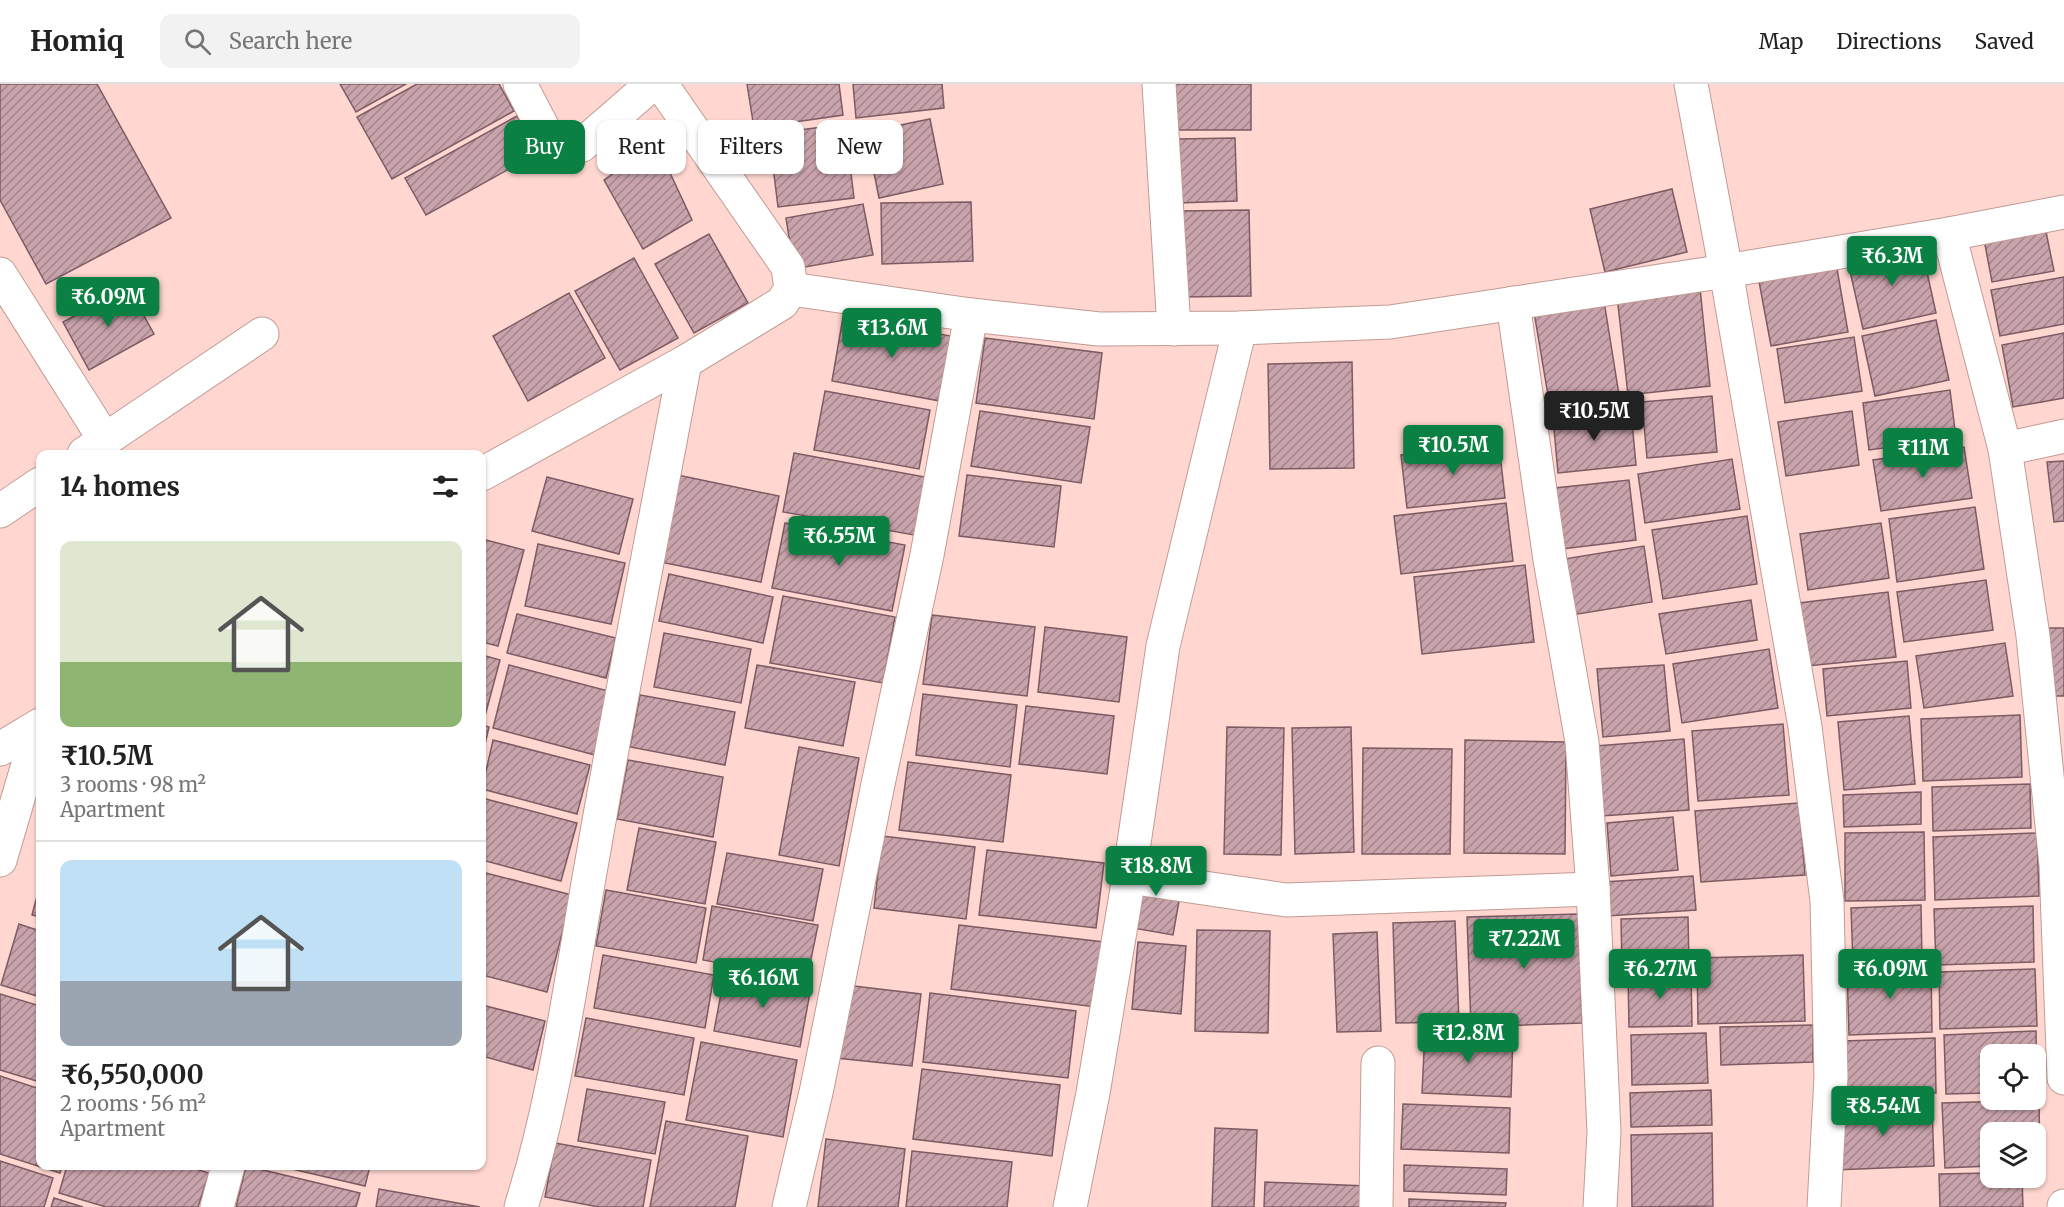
<!DOCTYPE html>
<meta charset="utf-8">
<style>
body{margin:0;font-family:Merriweather,serif;background:#f2f2f2;color:#222;height:100vh;display:flex;flex-direction:column;font-size:22px;white-space:nowrap}
*{box-sizing:border-box;margin:0}
p{font-size:20px;color:#767676}
.icon{flex:none;width:33px;height:33px;fill:none;stroke:currentColor;stroke-width:2;stroke-linecap:round;stroke-linejoin:round}
.map{position:relative;flex:1;overflow:hidden}
.drawer{position:absolute;left:36px;top:366px;width:450px;height:720px;display:flex;flex-direction:column;background:#fff;border-radius:12px;box-shadow:0 2px 4px #0004}
.drawer>*{flex:none}
.hud{position:absolute;left:504px;top:36px;width:570px;height:54px;display:flex;gap:12px}
.controls{position:absolute;left:1980px;top:960px;display:grid;gap:12px}
.controls a{display:grid;place-items:center;width:66px;height:66px;border-radius:12px;background:#fff;box-shadow:0 2px 4px #0004;font-size:30px}
.price{position:absolute;translate:-50% -51px;padding:0 14px;border-radius:6px;background:#0b8043;color:#fff;font-size:20px;line-height:39px;filter:drop-shadow(0 2px 3px #0008)}
.price::after{content:'';position:absolute;left:50%;top:36px;width:18px;height:14px;margin-left:-9px;background:inherit;clip-path:polygon(0 0,100% 0,50% 100%)}
.price.current{background:#222;color:#fff}
ul{padding:0;list-style:none}
li{display:grid;align-content:center;gap:12px;height:318px;padding:0 24px}
li+li{border-top:2px solid #e0e0e0}
li span{display:grid;place-items:center;height:186px;border-radius:12px;color:#555}
li>.icon{margin-inline-start:auto}
span .icon{width:108px;height:108px;fill:#fffc;stroke-width:1}
li b{font-size:26px}
h2{display:flex;justify-content:space-between;align-items:center;height:72px;padding:0 24px;font-size:26px}
.chip{padding:0 21px;border-radius:12px;background:#fff;box-shadow:0 2px 4px #0004;font-size:21px;line-height:54px}
.chip.current{background:#0b8043;color:#fff}
header{display:flex;align-items:center;gap:36px;box-sizing:border-box;height:84px;padding:0 30px;background:#fff;border-bottom:2px solid #e0e0e0}
header strong{font-size:28px}
nav{display:flex;gap:33px;margin-inline-start:auto;font-size:21px}
.search{width:420px;height:54px;background:#f2f2f2;display:flex;align-items:center;gap:15px;box-sizing:border-box;padding:0 21px;border-radius:12px;color:#767676;font-size:22px}
.map>svg:first-child{display:block}
</style>
<header>
<strong>Homiq</strong>
<div class="search"><svg class="icon" aria-label="search" viewBox="0 0 24 24"><circle cx="10" cy="10" r="6"/><path d="M15 15l6 6"/></svg>Search here</div>
<nav><a>Map</a><a>Directions</a><a>Saved</a></nav>
</header>
<div class="map">
<svg width="2064" height="1123" viewBox="0 0 2064 1123">
<defs>
<pattern id="building-hatch" width="6" height="6" patternUnits="userSpaceOnUse" patternTransform="scale(1.5)"><rect width="6" height="6" fill="#c8a3ab"/><path d="M-1 1l2-2M0 6l6-6M5 7l2-2" fill="none" stroke="#a3848b"/></pattern>
</defs>
<rect width="100%" height="100%" fill="#ffd7d0"/>
<g fill="url(#building-hatch)" stroke="#7d5b63" stroke-width="1.5">
<path d="M0 0H97L171 134 46 200 0 116Z"/>
<path d="M340 0H406L356 28Z"/>
<path d="M417 0H499L514 27 392 95 357 33Z"/>
<path d="M747 0H839L843 31 754 44Z"/>
<path d="M853 0H942L944 24 856 34Z"/>
<rect x="1168" y="0" width="83" height="46"/>
<path d="M517 32 538 69 426 131 405 94Z"/>
<path d="M930 35 943 100 879 114 866 48Z"/>
<path d="M845 40 854 114 778 123 769 50Z"/>
<path d="M1235 54 1237 117 1178 119 1177 55Z"/>
<path d="M656 59 692 136 643 165 604 96Z"/>
<path d="M1672 105 1687 168 1605 188 1590 125Z"/>
<path d="M971 118 973 177 882 180 881 119Z"/>
<path d="M863 120 873 171 794 185 786 134Z"/>
<path d="M1249 126 1251 212 1183 213 1181 127Z"/>
<path d="M2044 138 2054 187 1992 198 1983 150Z"/>
<path d="M709 150 748 219 694 249 655 180Z"/>
<path d="M1921 161 1936 229 1863 245 1848 178Z"/>
<path d="M634 174 678 254 620 286 575 207Z"/>
<path d="M1836 179 1848 248 1771 262 1758 192Z"/>
<path d="M2064 193V240L2000 252 1991 206Z"/>
<path d="M128 203 154 250 89 286 63 238Z"/>
<path d="M1700 204 1710 302 1628 311 1617 212Z"/>
<path d="M569 209 605 274 528 317 493 252Z"/>
<path d="M1604 217 1619 311 1550 323 1534 228Z"/>
<path d="M843 233 951 252 940 317 832 297Z"/>
<path d="M1936 236 1949 296 1875 312 1862 252Z"/>
<path d="M2064 249V314L2013 323 2002 261Z"/>
<path d="M1854 253 1862 307 1785 319 1777 265Z"/>
<path d="M985 254 1102 269 1094 335 976 319Z"/>
<path d="M1352 278 1354 384 1270 385 1268 280Z"/>
<path d="M1950 306 1956 354 1869 366 1863 319Z"/>
<path d="M825 307 930 326 919 385 814 366Z"/>
<path d="M1712 312 1717 368 1647 374 1642 318Z"/>
<path d="M980 327 1090 343 1081 399 971 382Z"/>
<path d="M1631 327 1636 381 1558 389 1553 334Z"/>
<path d="M1852 327 1859 381 1786 392 1778 338Z"/>
<path d="M1499 361 1505 414 1407 424 1401 371Z"/>
<path d="M1964 363 1972 414 1881 427 1873 376Z"/>
<path d="M794 369 925 393 914 451 783 428Z"/>
<path d="M1732 375 1740 425 1645 439 1638 390Z"/>
<path d="M2064 377V437L2054 438 2047 378Z"/>
<path d="M668 389 779 412 761 498 650 476Z"/>
<path d="M967 391 1061 402 1054 463 959 452Z"/>
<path d="M547 393 633 415 619 470 532 447Z"/>
<path d="M1629 396 1636 456 1562 465 1555 404Z"/>
<path d="M1506 419 1513 477 1401 490 1394 432Z"/>
<path d="M1975 423 1984 485 1897 498 1889 435Z"/>
<path d="M1747 432 1757 500 1663 515 1652 446Z"/>
<path d="M785 439 905 461 892 527 772 504Z"/>
<path d="M1881 439 1889 494 1808 506 1800 450Z"/>
<path d="M482 455 524 466 498 562 482 558Z"/>
<path d="M538 460 625 479 611 540 525 522Z"/>
<path d="M1644 462 1652 518 1572 531 1564 475Z"/>
<path d="M1525 481 1534 558 1422 570 1414 493Z"/>
<path d="M669 490 773 513 763 559 659 537Z"/>
<path d="M1986 496 1993 546 1904 558 1897 508Z"/>
<path d="M1888 508 1896 573 1807 582 1799 519Z"/>
<path d="M783 512 895 533 883 599 770 579Z"/>
<path d="M1751 516 1757 556 1666 570 1659 530Z"/>
<path d="M517 530 616 554 606 594 507 569Z"/>
<path d="M932 531 1035 543 1027 612 923 600Z"/>
<path d="M1045 543 1127 553 1119 618 1038 608Z"/>
<path d="M2045 544H2064V612H2046Z"/>
<path d="M664 549 751 565 741 619 654 603Z"/>
<path d="M2005 559 2013 612 1924 624 1916 572Z"/>
<path d="M1769 565 1778 624 1682 639 1673 580Z"/>
<path d="M482 571 500 576 485 632 482 631Z"/>
<path d="M1907 577 1911 624 1827 632 1823 585Z"/>
<path d="M509 581 612 608 595 671 493 644Z"/>
<path d="M757 581 855 598 843 662 745 644Z"/>
<path d="M1664 581 1670 647 1603 653 1597 585Z"/>
<path d="M923 610 1017 621 1010 683 916 671Z"/>
<path d="M640 611 735 628 725 681 630 663Z"/>
<path d="M1026 622 1114 632 1107 690 1019 680Z"/>
<path d="M2020 631 2022 693 1923 697 1921 635Z"/>
<path d="M1909 632 1915 700 1844 706 1838 638Z"/>
<path d="M1783 640 1789 711 1698 717 1692 647Z"/>
<path d="M482 641 489 643 482 673Z"/>
<path d="M1227 643 1284 644 1281 771 1224 770Z"/>
<path d="M1351 643 1354 768 1295 770 1292 644Z"/>
<path d="M1684 655 1689 726 1601 732 1596 662Z"/>
<path d="M493 656 590 681 577 730 482 705Z"/>
<path d="M1465 656 1566 658 1565 770 1464 769Z"/>
<path d="M799 663 859 674 839 782 779 771Z"/>
<path d="M1363 664 1452 665 1450 770H1362Z"/>
<path d="M628 676 723 693 713 753 617 735Z"/>
<path d="M908 678 1011 691 1003 758 899 746Z"/>
<path d="M2030 700 2031 744 1933 747 1932 703Z"/>
<path d="M1921 708V740L1844 743 1843 711Z"/>
<path d="M482 714 577 739 561 797 482 776Z"/>
<path d="M1799 719 1805 791 1701 798 1695 727Z"/>
<path d="M1673 733 1678 786 1611 792 1607 739Z"/>
<path d="M639 744 716 758 705 820 627 806Z"/>
<path d="M1924 748 1925 816 1845 817V749Z"/>
<path d="M2037 749 2039 812 1935 816 1933 753Z"/>
<path d="M882 752 975 763 966 835 874 824Z"/>
<path d="M987 766 1104 779 1096 844 979 831Z"/>
<path d="M727 769 823 785 813 837 717 820Z"/>
<path d="M1140 775 1185 783 1173 851 1127 843Z"/>
<path d="M482 788 572 811 547 908 482 891Z"/>
<path d="M1693 792 1696 826 1607 832 1604 798Z"/>
<path d="M40 801V833L32 831Z"/>
<path d="M606 806 706 824 696 879 596 862Z"/>
<path d="M1921 821 1922 878 1853 880 1851 824Z"/>
<path d="M712 822 818 841 807 895 703 876Z"/>
<path d="M2033 822 2034 878 1936 881 1934 825Z"/>
<path d="M1578 830 1582 939 1471 943 1467 833Z"/>
<path d="M1688 833 1689 882 1622 883 1621 835Z"/>
<path d="M1455 837 1459 938 1396 939 1393 839Z"/>
<path d="M19 840 40 847V913L1 901Z"/>
<path d="M959 841 1104 858 1096 923 951 905Z"/>
<path d="M1197 846 1270 847 1268 949 1195 947Z"/>
<path d="M1377 848 1381 947 1337 948 1333 850Z"/>
<path d="M1138 858 1186 862 1181 930 1132 925Z"/>
<path d="M603 871 714 891 705 944 594 924Z"/>
<path d="M1803 871 1805 937 1698 940 1697 874Z"/>
<path d="M1931 882 1932 948 1849 951 1847 885Z"/>
<path d="M2035 885 2037 942 1940 945 1939 888Z"/>
<path d="M725 888 811 903 800 963 714 947Z"/>
<path d="M1691 889 1692 942 1629 943 1628 890Z"/>
<path d="M845 901 921 910 912 982 836 974Z"/>
<path d="M930 909 1076 927 1068 994 923 978Z"/>
<path d="M0 910 40 922V998L0 986Z"/>
<path d="M482 921 545 937 533 986 482 972Z"/>
<path d="M586 934 694 954 684 1011 575 992Z"/>
<path d="M1813 941V978L1721 981 1720 943Z"/>
<path d="M1425 947 1513 951 1511 1013 1422 1009Z"/>
<path d="M2036 947 2037 1008H2036V970H1990V1009L1946 1010 1944 951Z"/>
<path d="M1706 949 1708 999 1632 1001 1631 951Z"/>
<path d="M1935 954 1936 1009 1845 1012 1843 957Z"/>
<path d="M701 958 797 976 783 1053 686 1036Z"/>
<path d="M922 985 1060 1001 1052 1072 913 1055Z"/>
<path d="M0 992 40 1005V1082H62L60 1089 0 1070Z"/>
<path d="M587 1005 665 1018 655 1070 578 1057Z"/>
<path d="M1711 1006 1712 1041 1631 1043 1630 1009Z"/>
<path d="M2039 1016 2040 1081H2036V1048H1990V1082L1945 1084 1942 1019Z"/>
<path d="M1403 1020 1510 1024 1509 1069 1401 1065Z"/>
<path d="M1932 1020 1934 1082 1834 1086 1832 1024Z"/>
<path d="M666 1037 748 1052 735 1123H650Z"/>
<path d="M1215 1044 1257 1046 1254 1123H1212Z"/>
<path d="M1712 1049 1713 1122 1632 1123 1631 1051Z"/>
<path d="M826 1055 905 1065 898 1123H818Z"/>
<path d="M555 1059 651 1076 643 1123H599L545 1113Z"/>
<path d="M912 1067 1012 1078 1007 1123H906Z"/>
<path d="M0 1077 53 1094 44 1123H0Z"/>
<path d="M1404 1081 1507 1085 1506 1111 1404 1107Z"/>
<path d="M67 1082H185L209 1089 198 1123H106L59 1109Z"/>
<path d="M246 1082 360 1109 356 1123H236Z"/>
<path d="M279 1082H370L365 1102Z"/>
<path d="M1990 1089V1094H2022L2023 1123H1940L1939 1090Z"/>
<path d="M1265 1098 1369 1102 1368 1123H1264Z"/>
<path d="M379 1105 480 1123H376Z"/>
<path d="M54 1114 83 1123H51Z"/>
<path d="M1409 1115 1506 1119 1505 1123H1409Z"/>
</g>
<g fill="none" stroke-linecap="round" stroke-linejoin="round">
<g stroke="#c09b94" stroke-width="35">
<g id="minor">
<path d="M520 0 545 48 560 62 582 61 652 0"/>
<path d="M1159 0 1174 245"/>
<path d="M1691 0 1726 187 1805 643 1827 817 1831 993 1824 1123"/>
<path d="M1949 150 2005 365 2033 552 2056 781 2064 994"/>
<path d="M0 190 105 356"/>
<path d="M791 205 971 231 1099 245 1240 244 1390 238 1726 187 1949 150 2064 128"/>
<path d="M1513 219 1550 476 1582 658 1593 805 1604 1048 1600 1123"/>
<path d="M2005 365 2064 352"/>
<path d="M84 370 262 250"/>
<path d="M482 390 685 278 782 219 791 205 788 183 661 0"/>
<path d="M0 427 40 400"/>
<path d="M0 665 40 641"/>
<path d="M0 776 39 643"/>
<path d="M1129 793 1286 816 1593 805"/>
<path d="M217 1123 228 1082"/>
<path d="M521 1123C557 1010 571 893 592 777 621 610 654 444 685 278"/>
<path d="M789 1123 817 1004 878 700 927 471 971 231"/>
<path d="M1070 1123 1093 1009 1129 793 1163 562 1240 244"/>
<path d="M1376 1123 1378 979"/>
<path d="M2064 1123V1122"/>
</g>
</g>
<use href="#minor" stroke="#fff" stroke-width="33"/>
</g>
</svg>
<div class="controls">
<a><svg class="icon" aria-label="locate" viewBox="0 0 24 24"><circle cx="12" cy="12" r="6"/><path d="M12 2v4M12 18v4M2 12h4M18 12h4"/></svg></a>
<a><svg class="icon" aria-label="layers" viewBox="0 0 24 24"><path d="M12 4l9 5-9 5-9-5zM3 14l9 5 9-5"/></svg></a>
</div>
<b class="price" style="left:1892px;top:203px">₹6.3M</b>
<b class="price" style="left:108px;top:244px">₹6.09M</b>
<b class="price" style="left:892px;top:275px">₹13.6M</b>
<b class="price current" style="left:1594px;top:358px">₹10.5M</b>
<b class="price" style="left:1453px;top:392px">₹10.5M</b>
<b class="price" style="left:1923px;top:395px">₹11M</b>
<b class="price" style="left:839px;top:483px">₹6.55M</b>
<b class="price" style="left:1156px;top:813px">₹18.8M</b>
<b class="price" style="left:1524px;top:886px">₹7.22M</b>
<b class="price" style="left:1660px;top:916px">₹6.27M</b>
<b class="price" style="left:1890px;top:916px">₹6.09M</b>
<b class="price" style="left:763px;top:925px">₹6.16M</b>
<b class="price" style="left:1468px;top:980px">₹12.8M</b>
<b class="price" style="left:1883px;top:1053px">₹8.54M</b>
<div class="hud">
<a class="chip current">Buy</a>
<a class="chip">Rent</a>
<a class="chip">Filters</a>
<a class="chip">New</a>
</div>
<section class="drawer">
<h2>14 homes<svg class="icon" aria-label="filters" viewBox="0 0 24 24"><path d="M4 7h16M4 17h16"/><circle cx="9" cy="7" r="2"/><circle cx="15" cy="17" r="2"/></svg></h2>
<ul>
<li><span style="background:linear-gradient(#dfe7d0 65%,#8fb573 0)"><svg class="icon" aria-label="home" viewBox="0 0 24 24"><path d="M3 11l9-7 9 7M6 9v11h12V9"/></svg></span><div><b>₹10.5M</b><p>3 rooms · 98 m²</p><p>Apartment</p></div></li>
<li><span style="background:linear-gradient(#bfe0f5 65%,#9aa5b1 0)"><svg class="icon" aria-label="home" viewBox="0 0 24 24"><path d="M3 11l9-7 9 7M6 9v11h12V9"/></svg></span><div><b>₹6,550,000</b><p>2 rooms · 56 m²</p><p>Apartment</p></div></li>
</ul>
</section>
</div>
